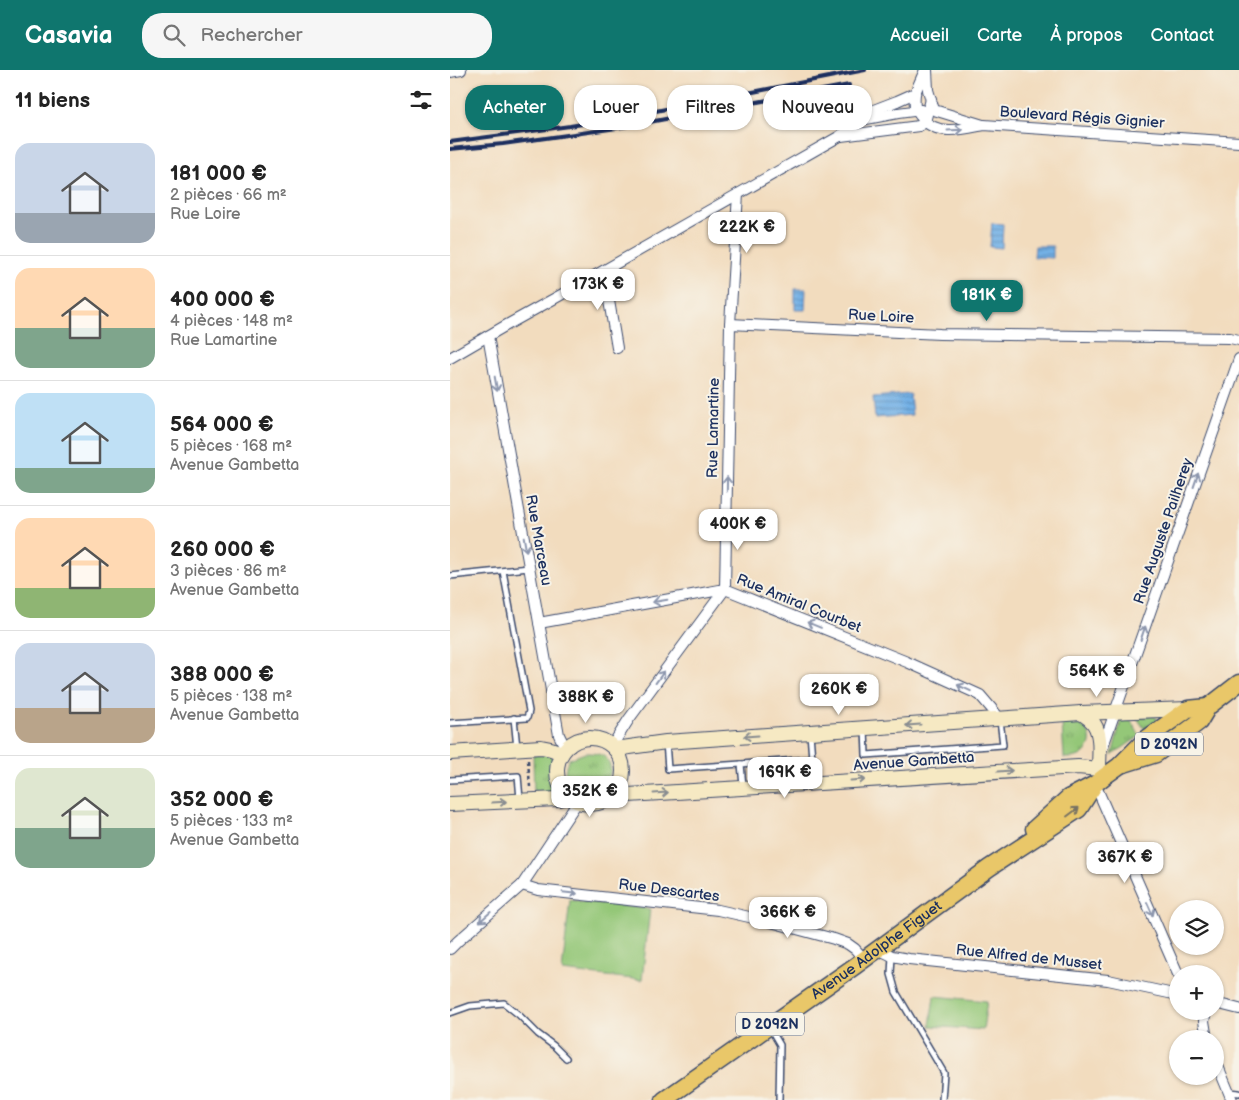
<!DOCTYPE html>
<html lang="fr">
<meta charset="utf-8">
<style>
body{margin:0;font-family:"Balsamiq Sans",sans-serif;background:#f6f6f6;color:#222;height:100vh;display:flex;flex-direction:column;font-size:19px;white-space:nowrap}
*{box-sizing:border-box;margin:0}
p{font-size:16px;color:#767676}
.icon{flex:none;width:28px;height:28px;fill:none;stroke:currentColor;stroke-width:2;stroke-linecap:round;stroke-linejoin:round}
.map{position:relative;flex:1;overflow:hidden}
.sheet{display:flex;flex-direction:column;background:#fff;width:450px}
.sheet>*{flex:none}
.top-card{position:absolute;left:15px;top:15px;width:475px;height:45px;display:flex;gap:10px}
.fabs{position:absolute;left:719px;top:830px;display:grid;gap:10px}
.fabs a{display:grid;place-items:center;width:55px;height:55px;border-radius:50%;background:#fff;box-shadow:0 1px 4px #0004;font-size:25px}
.price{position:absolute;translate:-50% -42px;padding:0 11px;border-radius:10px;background:#fff;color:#222;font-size:16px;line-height:32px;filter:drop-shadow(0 1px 2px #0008)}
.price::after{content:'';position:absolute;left:50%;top:30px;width:15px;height:11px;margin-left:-8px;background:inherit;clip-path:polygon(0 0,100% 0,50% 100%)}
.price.selected{background:#0f766e;color:#fff}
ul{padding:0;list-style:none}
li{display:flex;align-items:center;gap:15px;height:125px;padding:0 15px}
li+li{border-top:1px solid #e0e0e0}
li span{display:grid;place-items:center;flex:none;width:140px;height:100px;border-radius:15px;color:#555}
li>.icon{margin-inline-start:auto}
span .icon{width:60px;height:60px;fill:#fffc;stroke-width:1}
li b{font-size:21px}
h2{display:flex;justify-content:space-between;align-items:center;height:60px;padding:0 15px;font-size:21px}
.tag{padding:0 18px;border-radius:20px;background:#fff;box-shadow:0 1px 4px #0004;font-size:18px;line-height:45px}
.tag.selected{background:#0f766e;color:#fff}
header{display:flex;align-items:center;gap:30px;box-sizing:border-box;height:70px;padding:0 25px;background:#0f766e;color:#fff}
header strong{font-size:24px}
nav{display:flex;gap:28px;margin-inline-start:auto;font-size:18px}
.search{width:350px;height:45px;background:#f6f6f6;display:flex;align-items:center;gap:12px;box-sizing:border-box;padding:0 18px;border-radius:20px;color:#767676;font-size:19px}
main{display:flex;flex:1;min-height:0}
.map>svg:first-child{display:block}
</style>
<header>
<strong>Casavia</strong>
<div class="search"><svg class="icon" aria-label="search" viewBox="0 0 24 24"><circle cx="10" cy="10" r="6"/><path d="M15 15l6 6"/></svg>Rechercher</div>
<nav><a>Accueil</a><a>Carte</a><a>À propos</a><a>Contact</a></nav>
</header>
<main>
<section class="sheet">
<h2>11 biens<svg class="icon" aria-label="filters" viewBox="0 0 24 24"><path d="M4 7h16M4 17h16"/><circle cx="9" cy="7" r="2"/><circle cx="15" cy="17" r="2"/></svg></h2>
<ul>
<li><span style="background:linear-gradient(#c9d6e8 70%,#9aa5b1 0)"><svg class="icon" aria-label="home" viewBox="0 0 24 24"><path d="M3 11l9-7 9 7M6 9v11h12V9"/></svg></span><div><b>181 000 €</b><p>2 pièces · 66 m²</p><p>Rue Loire</p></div></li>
<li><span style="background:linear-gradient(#ffd9b3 60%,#7fa58c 0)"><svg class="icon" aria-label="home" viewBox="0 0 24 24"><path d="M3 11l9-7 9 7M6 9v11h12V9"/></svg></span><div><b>400 000 €</b><p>4 pièces · 148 m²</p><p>Rue Lamartine</p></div></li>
<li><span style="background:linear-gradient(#bfe0f5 75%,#7fa58c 0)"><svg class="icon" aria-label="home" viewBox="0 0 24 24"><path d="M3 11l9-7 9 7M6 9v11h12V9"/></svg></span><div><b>564 000 €</b><p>5 pièces · 168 m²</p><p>Avenue Gambetta</p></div></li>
<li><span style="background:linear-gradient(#ffd9b3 70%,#8fb573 0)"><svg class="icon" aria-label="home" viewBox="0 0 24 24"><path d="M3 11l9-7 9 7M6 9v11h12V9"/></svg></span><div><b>260 000 €</b><p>3 pièces · 86 m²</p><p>Avenue Gambetta</p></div></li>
<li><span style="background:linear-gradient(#c9d6e8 65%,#b9a48a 0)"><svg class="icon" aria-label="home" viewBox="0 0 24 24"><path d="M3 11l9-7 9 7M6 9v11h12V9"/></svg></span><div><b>388 000 €</b><p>5 pièces · 138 m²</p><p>Avenue Gambetta</p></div></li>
<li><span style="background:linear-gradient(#dfe7d0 60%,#7fa58c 0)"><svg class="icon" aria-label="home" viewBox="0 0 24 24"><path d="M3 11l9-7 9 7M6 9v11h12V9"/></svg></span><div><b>352 000 €</b><p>5 pièces · 133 m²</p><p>Avenue Gambetta</p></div></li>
</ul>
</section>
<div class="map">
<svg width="789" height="1030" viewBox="0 0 789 1030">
<defs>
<pattern id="grass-tufts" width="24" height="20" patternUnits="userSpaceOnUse" patternTransform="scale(1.25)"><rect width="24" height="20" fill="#94c778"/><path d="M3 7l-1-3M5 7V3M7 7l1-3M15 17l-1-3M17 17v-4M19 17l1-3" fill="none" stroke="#78a266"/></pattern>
<pattern id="water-rules" width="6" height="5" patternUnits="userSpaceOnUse" patternTransform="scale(1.25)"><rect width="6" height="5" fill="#73b1e6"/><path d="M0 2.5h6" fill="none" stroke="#5e90be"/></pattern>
</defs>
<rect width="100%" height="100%" fill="#f7f3e8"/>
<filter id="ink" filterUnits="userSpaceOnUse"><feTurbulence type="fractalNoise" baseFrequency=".02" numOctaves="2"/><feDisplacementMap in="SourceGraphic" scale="10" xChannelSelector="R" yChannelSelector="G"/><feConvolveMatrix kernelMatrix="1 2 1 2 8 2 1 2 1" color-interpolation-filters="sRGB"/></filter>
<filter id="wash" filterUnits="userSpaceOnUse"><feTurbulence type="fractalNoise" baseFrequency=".0096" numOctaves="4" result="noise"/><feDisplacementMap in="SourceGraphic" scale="20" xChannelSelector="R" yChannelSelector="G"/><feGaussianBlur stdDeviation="1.12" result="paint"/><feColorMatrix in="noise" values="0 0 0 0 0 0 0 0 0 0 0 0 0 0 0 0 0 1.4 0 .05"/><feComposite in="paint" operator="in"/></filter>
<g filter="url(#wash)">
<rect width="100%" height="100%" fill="#f2dcbe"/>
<g fill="url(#grass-tufts)" stroke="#587b6b">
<path d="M703 646 707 648V654L696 661 687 648Z"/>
<path d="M680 649 690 666 662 685 671 650Z"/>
<path d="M624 652C638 655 647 672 634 683 629 688 621 688 614 688L612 653Z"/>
<path d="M135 683C141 683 146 683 151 685 164 690 162 707 154 715 144 724 122 728 117 712 114 704 115 696 119 689Z"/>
<path d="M99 684 103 686 105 721 104 723 84 726 83 685Z"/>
</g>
<g fill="#94c778" stroke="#587b6b">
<path d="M120 830 200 839 192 910 112 901Z"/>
<path d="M484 926 537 931 533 960 480 956Z"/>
</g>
<g fill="url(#water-rules)" stroke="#4770a2">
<path d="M542 153 553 154 552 178 540 177Z"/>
<path d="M585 176H603V188L584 187Z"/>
<path d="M345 219H356L355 240H345Z"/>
<path d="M460 324 462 345 425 348 423 327Z"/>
</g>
</g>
<g filter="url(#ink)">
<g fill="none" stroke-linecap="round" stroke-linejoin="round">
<g stroke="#3b496c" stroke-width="8">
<g id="service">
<path d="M0 506 79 498"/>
<path d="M64 648 67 678"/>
<path d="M0 653 77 648 79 641 53 501"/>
<path d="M415 659 416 685 553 675 550 650"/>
<path d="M216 672 218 699 362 689 360 663"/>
<path d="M291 694 293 716"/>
<path d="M0 710 68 706 70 729"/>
<path d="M442 886 441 904 446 922 494 1003 492 1030"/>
<path d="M0 943 20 936 54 933 69 945 88 964 104 976 116 988"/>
<path d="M320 958 330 975 329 1030"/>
<path d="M779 1022 789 1023"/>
</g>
</g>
<g stroke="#3b496c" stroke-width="12">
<g id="minor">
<path d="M477 0 478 20 484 40 533 55"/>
<path d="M0 2 11 0"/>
<path d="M465 23C464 35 464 39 472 48 487 67 514 59 534 55L789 72"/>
<path d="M411 50 448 43 471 40"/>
<path d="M391 66 469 56 475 52 481 29"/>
<path d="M154 201 167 278"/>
<path d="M280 254 490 264 780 268 789 270"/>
<path d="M38 266 109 665 116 679"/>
<path d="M0 288 55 256 109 226 390 66 421 41 447 31 465 23 475 0"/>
<path d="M89 553 275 519 457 592 530 625 542 639 550 649"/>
<path d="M162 676 179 649 275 519 280 254 288 124"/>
<path d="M652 679 789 289"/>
<path d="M645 714 728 904"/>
<path d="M72 815 88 820 268 840 317 851 384 869 398 874 405 879 414 889"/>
<path d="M0 879 8 871 72 815 128 731"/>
<path d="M428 879 442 886 459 889 658 910 728 925"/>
<path d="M765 933 789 939"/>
<path d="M756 941 754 951 757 969"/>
<path d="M765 989 782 1030"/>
</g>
</g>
<g stroke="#3b496c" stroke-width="16">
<g id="secondary">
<path d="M631 643C636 646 641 650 644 654 652 666 649 685 649 699"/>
<circle cx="140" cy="701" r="33"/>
<path d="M165 679 216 672 360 662 631 643 738 639"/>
<path d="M0 683 91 677 101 679 112 683"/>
<path d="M162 726 628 697 649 699 655 706"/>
<path d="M0 734 108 729 119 726"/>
</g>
</g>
<g stroke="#3b496c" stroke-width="19">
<g id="primary">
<path d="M674 694 706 684 749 652 758 637 789 613"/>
<path d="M584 759 618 728 645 714 655 706 669 696 696 669 738 639 758 637"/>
<path id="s1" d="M214 1030 405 896 539 798 629 739 645 714"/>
</g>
</g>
<path stroke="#3b496c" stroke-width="2.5" stroke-dasharray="4 4" stroke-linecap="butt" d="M78 690 80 717"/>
<use href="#service" stroke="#fff" stroke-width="5"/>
<use href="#minor" stroke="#fff" stroke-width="10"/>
<use href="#secondary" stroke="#f6e9c3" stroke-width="14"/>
<use href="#primary" stroke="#e9c769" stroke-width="16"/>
<g stroke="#1b2f5e" stroke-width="4">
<path d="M0 72 120 56 175 47 415 0"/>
<path d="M0 79 53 74 167 58 399 15"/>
</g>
</g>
<defs><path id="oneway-shaft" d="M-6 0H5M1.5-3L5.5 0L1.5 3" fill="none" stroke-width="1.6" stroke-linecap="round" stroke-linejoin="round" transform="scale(1.25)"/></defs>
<g stroke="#8d97ae">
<use href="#oneway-shaft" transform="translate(505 60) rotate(-3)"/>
<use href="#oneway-shaft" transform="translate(46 314) rotate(80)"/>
<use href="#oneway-shaft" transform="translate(746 410) rotate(-71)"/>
<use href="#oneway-shaft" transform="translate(277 414) rotate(-89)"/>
<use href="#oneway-shaft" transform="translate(75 474) rotate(80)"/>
<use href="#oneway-shaft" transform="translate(210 531) rotate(170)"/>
<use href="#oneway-shaft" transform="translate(364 555) rotate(-158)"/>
<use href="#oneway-shaft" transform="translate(693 563) rotate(-71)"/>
<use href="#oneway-shaft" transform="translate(210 607) rotate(-54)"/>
<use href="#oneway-shaft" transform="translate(514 618) rotate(-155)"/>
<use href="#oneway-shaft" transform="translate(120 823) rotate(6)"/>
<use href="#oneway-shaft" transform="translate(700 839) rotate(66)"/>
<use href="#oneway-shaft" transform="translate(35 847) rotate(139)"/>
</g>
<g stroke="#888c90">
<use href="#oneway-shaft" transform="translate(463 655) rotate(176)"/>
<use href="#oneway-shaft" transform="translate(301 666) rotate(176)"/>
<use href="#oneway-shaft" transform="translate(555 701) rotate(-4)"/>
<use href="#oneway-shaft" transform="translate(408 710) rotate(-4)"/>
<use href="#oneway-shaft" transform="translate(211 723) rotate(-4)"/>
<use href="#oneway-shaft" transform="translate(49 732) rotate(-3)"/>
</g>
<use stroke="#787363" href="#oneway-shaft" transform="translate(623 742) rotate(-37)"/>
</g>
<g text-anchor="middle" stroke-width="4" stroke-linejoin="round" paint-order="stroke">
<g fill="#f7f3e8" stroke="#5d6a87" stroke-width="1">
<rect x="685" y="662.5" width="68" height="23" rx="4"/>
<rect x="286" y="942.5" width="68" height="23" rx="4"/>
</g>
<g font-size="14" font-weight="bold" fill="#1b2f5e">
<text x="719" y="679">D 2092N</text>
<text x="320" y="959">D 2092N</text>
</g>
<g font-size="15" fill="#1b2f5e" stroke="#f7f3e8">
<text transform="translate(632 47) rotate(4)" y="5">Boulevard Régis Gignier</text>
<text transform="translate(431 246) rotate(3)" y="5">Rue Loire</text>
<text transform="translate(263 358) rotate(-89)" y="5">Rue Lamartine</text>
<text transform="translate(713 461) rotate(-71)" y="5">Rue Auguste Pailherey</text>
<text transform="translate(89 470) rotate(80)" y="5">Rue Marceau</text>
<text transform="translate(349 533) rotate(22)" y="5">Rue Amiral Courbet</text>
<text transform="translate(464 691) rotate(-4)" y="5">Avenue Gambetta</text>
<text transform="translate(219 820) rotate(7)" y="5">Rue Descartes</text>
<text dy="5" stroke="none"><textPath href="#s1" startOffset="260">Avenue Adolphe Figuet</textPath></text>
<text transform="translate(579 887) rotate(6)" y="5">Rue Alfred de Musset</text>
</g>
</g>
</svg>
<div class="fabs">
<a><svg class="icon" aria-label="layers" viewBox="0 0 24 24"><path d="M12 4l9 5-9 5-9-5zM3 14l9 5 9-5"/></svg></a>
<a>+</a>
<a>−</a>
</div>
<b class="price" style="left:297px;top:184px">222K €</b>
<b class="price" style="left:148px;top:241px">173K €</b>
<b class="price selected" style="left:537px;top:252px">181K €</b>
<b class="price" style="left:288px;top:481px">400K €</b>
<b class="price" style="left:647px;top:628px">564K €</b>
<b class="price" style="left:389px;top:646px">260K €</b>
<b class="price" style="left:136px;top:654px">388K €</b>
<b class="price" style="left:335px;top:729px">169K €</b>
<b class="price" style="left:140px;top:748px">352K €</b>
<b class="price" style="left:675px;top:814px">367K €</b>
<b class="price" style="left:338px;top:869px">366K €</b>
<div class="top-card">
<a class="tag selected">Acheter</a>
<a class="tag">Louer</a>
<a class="tag">Filtres</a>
<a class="tag">Nouveau</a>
</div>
</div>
</main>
